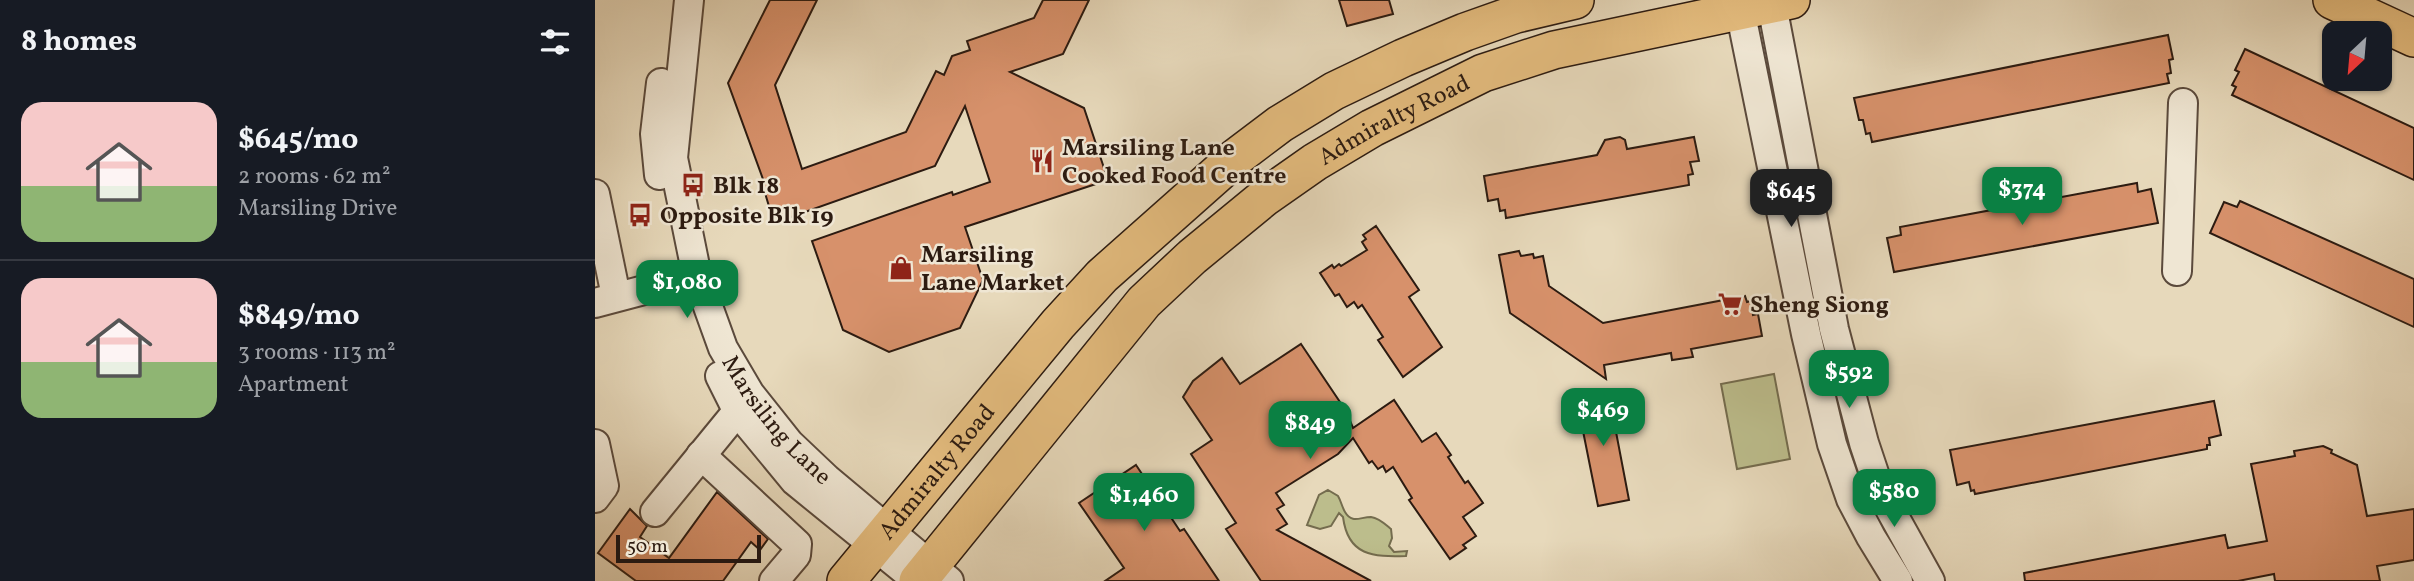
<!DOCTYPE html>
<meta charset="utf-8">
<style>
body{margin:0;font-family:Vollkorn,serif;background:#20242c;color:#f1f3f6;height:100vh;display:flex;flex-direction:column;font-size:26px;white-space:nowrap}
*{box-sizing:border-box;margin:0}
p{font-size:23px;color:#9ea1a6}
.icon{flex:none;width:38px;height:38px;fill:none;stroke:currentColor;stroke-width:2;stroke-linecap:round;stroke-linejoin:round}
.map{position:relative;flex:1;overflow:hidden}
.drawer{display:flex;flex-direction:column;background:#171b24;width:595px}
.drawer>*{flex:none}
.needle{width:46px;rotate:206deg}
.buttons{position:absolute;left:1727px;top:21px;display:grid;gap:14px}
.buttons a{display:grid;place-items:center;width:70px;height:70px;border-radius:14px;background:#171b24;box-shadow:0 2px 5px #0004;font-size:35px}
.scale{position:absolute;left:21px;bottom:18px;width:145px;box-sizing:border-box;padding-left:7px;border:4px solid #2c1b11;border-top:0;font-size:19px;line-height:24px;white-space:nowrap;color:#2c1b11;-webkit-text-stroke:5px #efe6d3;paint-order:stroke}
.price{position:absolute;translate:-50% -60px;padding:0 16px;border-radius:14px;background:#0b8043;color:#fff;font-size:23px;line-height:46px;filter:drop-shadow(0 2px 4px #0008)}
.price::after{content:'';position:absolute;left:50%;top:42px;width:21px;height:16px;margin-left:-10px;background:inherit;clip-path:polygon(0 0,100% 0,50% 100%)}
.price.selected{background:#222;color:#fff}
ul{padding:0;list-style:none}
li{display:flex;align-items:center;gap:21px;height:175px;padding:0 21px}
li+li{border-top:2px solid #363941}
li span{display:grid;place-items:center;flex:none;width:196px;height:140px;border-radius:21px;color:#555}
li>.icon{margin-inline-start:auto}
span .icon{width:84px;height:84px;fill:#fffc;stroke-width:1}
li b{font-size:30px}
h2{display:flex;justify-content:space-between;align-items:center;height:84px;padding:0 21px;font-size:30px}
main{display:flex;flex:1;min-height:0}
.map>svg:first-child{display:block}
</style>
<main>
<section class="drawer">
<h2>8 homes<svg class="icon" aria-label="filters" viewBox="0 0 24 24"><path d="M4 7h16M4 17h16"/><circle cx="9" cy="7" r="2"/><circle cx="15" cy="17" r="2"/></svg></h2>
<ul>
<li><span style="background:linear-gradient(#f6c9c9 60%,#8fb573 0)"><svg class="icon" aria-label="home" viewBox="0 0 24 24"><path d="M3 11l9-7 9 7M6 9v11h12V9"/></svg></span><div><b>$645/mo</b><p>2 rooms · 62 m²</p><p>Marsiling Drive</p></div></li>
<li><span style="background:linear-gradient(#f6c9c9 60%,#8fb573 0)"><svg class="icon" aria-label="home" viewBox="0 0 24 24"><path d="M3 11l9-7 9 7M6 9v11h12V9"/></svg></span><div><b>$849/mo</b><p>3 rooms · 113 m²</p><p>Apartment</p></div></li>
</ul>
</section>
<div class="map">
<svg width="1819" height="581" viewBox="0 0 1819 581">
<rect width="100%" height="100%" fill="#e7d9bb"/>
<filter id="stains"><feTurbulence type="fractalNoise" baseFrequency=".00286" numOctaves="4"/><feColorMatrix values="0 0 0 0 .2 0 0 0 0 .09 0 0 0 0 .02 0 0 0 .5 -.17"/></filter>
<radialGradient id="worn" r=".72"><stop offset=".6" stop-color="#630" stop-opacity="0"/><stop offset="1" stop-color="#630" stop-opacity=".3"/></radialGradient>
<g fill="#bcbd8c" stroke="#746c4e" stroke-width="2">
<path d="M1179 374 1195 459 1142 469 1126 384Z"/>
<path d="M733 490 743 496C746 501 747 507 750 512 757 524 765 517 776 517 784 518 790 524 796 529L797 538 794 546 799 552 812 551 811 556C778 557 753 556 748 517L744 513 736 526 725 529 712 525 724 495Z"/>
</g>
<g fill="#d7916b" stroke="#2c1b11" stroke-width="2">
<path d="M175 0H222L180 85 207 169 311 132 341 71 349 75 357 56 375 50 372 41 439 18 448 0H494L468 54 415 72 489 108 513 180 370 227 388 280 365 328 294 352 248 330 217 241 357 192 358 195 395 182 370 106 340 166 179 223 167 183 169 182 133 83Z"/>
<path d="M744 0H794L798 14 752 26Z"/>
<path d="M1573 35 1578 59 1574 60 1576 73 1572 74 1574 83 1277 142 1275 133 1271 134 1268 120H1264L1259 98Z"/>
<path d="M1650 49 1819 128V180L1637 95 1641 87 1637 85 1644 72 1640 70Z"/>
<path d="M1025 137 1030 140 1032 149 1099 137 1104 161 1095 162 1098 174 1093 175 1094 185 911 218 910 210 905 211 903 199 893 201 889 176 1002 155 1010 140Z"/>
<path d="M1542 183 1543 192 1556 189 1563 223 1299 272 1292 238 1306 235 1305 227Z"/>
<path d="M1645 201 1819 279V327L1615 233 1629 202 1642 207Z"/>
<path d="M781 226 824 290 814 297 847 347 808 377 783 340 788 337 767 305 763 308 759 302 752 307 744 294 740 296 725 273 737 265 739 268 744 264 746 266 772 250 767 242 771 239 768 235Z"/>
<path d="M924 251 926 256 938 254 939 258 948 256 954 286 1008 323 1150 296 1152 302 1156 301 1158 315 1163 314 1167 336 1096 349 1098 357 1077 360 1076 353 1009 365 1011 379 915 313 904 255Z"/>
<path d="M706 344 751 411 758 428 799 400 827 442 841 433 856 455 853 457 870 483 873 481 888 503 868 517 881 536 868 545 871 548 855 559 814 500 817 498 798 467 791 472 788 466 783 469 777 461 774 463 758 438 743 454 681 493 689 505 682 509 692 524 682 530 776 581H666L631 529 641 523 596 454 617 440 588 397 598 381 627 358 645 384Z"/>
<path d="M1013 390 1034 500 1003 506 981 396Z"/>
<path d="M1619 401 1626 435 1614 438 1615 445H1612V449L1380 494 1379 490 1376 491 1374 482 1362 485 1355 450Z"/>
<path d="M1728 446 1737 450 1736 453 1762 465 1772 516 1819 509V560L1782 566 1785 581H1680L1679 574 1643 581H1430L1429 573 1630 535 1633 548 1672 541 1656 464 1700 456 1699 451Z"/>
<path d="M541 465 585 531 589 529 624 581H510L529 568 484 503Z"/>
<path d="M122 492 173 539 165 550 156 542 128 581H41L3 553 35 509 52 526 45 537 74 558Z"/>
</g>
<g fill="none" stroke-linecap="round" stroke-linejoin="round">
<g stroke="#5b4a3c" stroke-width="32">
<g id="minor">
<path id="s1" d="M94 0 78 158 102 276 128 348 155 394 194 443 232 479 354 581"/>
<path d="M1143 0 1211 334 1237 444 1256 499 1276 537 1303 581"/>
<path d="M1176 0 1239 329 1269 443 1285 491 1335 581"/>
<path d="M64 175 60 134 66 83"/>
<path d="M0 194 21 296"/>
<path d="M1582 271 1588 103"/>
<path d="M0 303 102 276"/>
<path d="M125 376 143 412 200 481 323 581"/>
<path d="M0 444 9 486 0 498"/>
<path d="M106 455 202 544 201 555 179 581"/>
<path d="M60 512 154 397"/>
</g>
</g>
<g stroke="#2c1b11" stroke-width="40">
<g id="major">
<path d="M1737 0 1819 38"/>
<path id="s2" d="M251 581 463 324 507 276 640 158 685 124 739 91 808 58 870 32 921 14 980 0"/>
<path id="s3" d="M323 581 549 302 597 257 670 197 720 162 777 128 888 73 959 50 1196 0"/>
</g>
</g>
<use href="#minor" stroke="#efe6d3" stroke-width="28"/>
<use href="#major" stroke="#e4bc7e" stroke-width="37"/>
</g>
<defs>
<g id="restaurant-bare" transform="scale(1.89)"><path d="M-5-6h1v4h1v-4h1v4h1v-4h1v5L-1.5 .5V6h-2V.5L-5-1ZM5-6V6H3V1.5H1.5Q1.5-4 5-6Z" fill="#8f2418" stroke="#efe6d3" stroke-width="2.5" paint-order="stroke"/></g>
<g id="bus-bare" transform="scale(1.89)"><path d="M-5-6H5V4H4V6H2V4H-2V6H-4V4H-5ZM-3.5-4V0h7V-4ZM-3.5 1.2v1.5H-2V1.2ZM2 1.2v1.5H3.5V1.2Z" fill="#8f2418" stroke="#efe6d3" stroke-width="2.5" paint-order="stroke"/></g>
<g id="shop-bare" transform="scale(1.89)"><path d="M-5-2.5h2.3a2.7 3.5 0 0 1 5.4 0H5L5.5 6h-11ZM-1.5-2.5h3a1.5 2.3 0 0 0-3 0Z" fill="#8f2418" stroke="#efe6d3" stroke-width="2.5" paint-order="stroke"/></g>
<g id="supermarket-bare" transform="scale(1.89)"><path d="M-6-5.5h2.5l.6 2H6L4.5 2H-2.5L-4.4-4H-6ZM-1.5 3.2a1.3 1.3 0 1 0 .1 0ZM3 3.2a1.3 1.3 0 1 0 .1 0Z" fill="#8f2418" stroke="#efe6d3" stroke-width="2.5" paint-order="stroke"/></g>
</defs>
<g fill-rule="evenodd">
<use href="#restaurant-bare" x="447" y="161"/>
<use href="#bus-bare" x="98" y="185"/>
<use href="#bus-bare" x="45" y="215"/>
<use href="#shop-bare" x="306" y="268"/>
<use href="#supermarket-bare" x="1135" y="304"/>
</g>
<g text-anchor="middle" stroke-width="5" stroke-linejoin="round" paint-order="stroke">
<g font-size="24" fill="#2c1b11" stroke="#efe6d3">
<text dy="8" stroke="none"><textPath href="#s3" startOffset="670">Admiralty Road</textPath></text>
<text dy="8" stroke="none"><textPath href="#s1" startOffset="446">Marsiling Lane</textPath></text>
<text dy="8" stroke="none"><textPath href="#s2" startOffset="142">Admiralty Road</textPath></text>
</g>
<g font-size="24" font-weight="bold" fill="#2c1b11" stroke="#efe6d3" text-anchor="start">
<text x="467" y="155">Marsiling Lane<tspan x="467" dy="28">Cooked Food Centre</tspan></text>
<text x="118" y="193">Blk 18</text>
<text x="65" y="223">Opposite Blk 19</text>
<text x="326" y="262">Marsiling<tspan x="326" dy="28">Lane Market</tspan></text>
<text x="1155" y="312">Sheng Siong</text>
</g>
</g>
<rect width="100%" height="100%" filter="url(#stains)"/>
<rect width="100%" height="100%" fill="url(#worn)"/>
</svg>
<div class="buttons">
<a><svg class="needle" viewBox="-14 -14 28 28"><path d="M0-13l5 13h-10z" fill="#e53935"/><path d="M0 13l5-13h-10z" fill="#9ea1a6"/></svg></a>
</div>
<div class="scale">50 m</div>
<b class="price" style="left:1427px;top:227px">$374</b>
<b class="price selected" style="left:1196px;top:229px">$645</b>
<b class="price" style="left:92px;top:320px">$1,080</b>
<b class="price" style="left:1254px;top:410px">$592</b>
<b class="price" style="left:1008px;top:448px">$469</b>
<b class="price" style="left:715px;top:461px">$849</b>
<b class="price" style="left:1299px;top:529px">$580</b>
<b class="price" style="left:549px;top:533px">$1,460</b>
</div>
</main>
